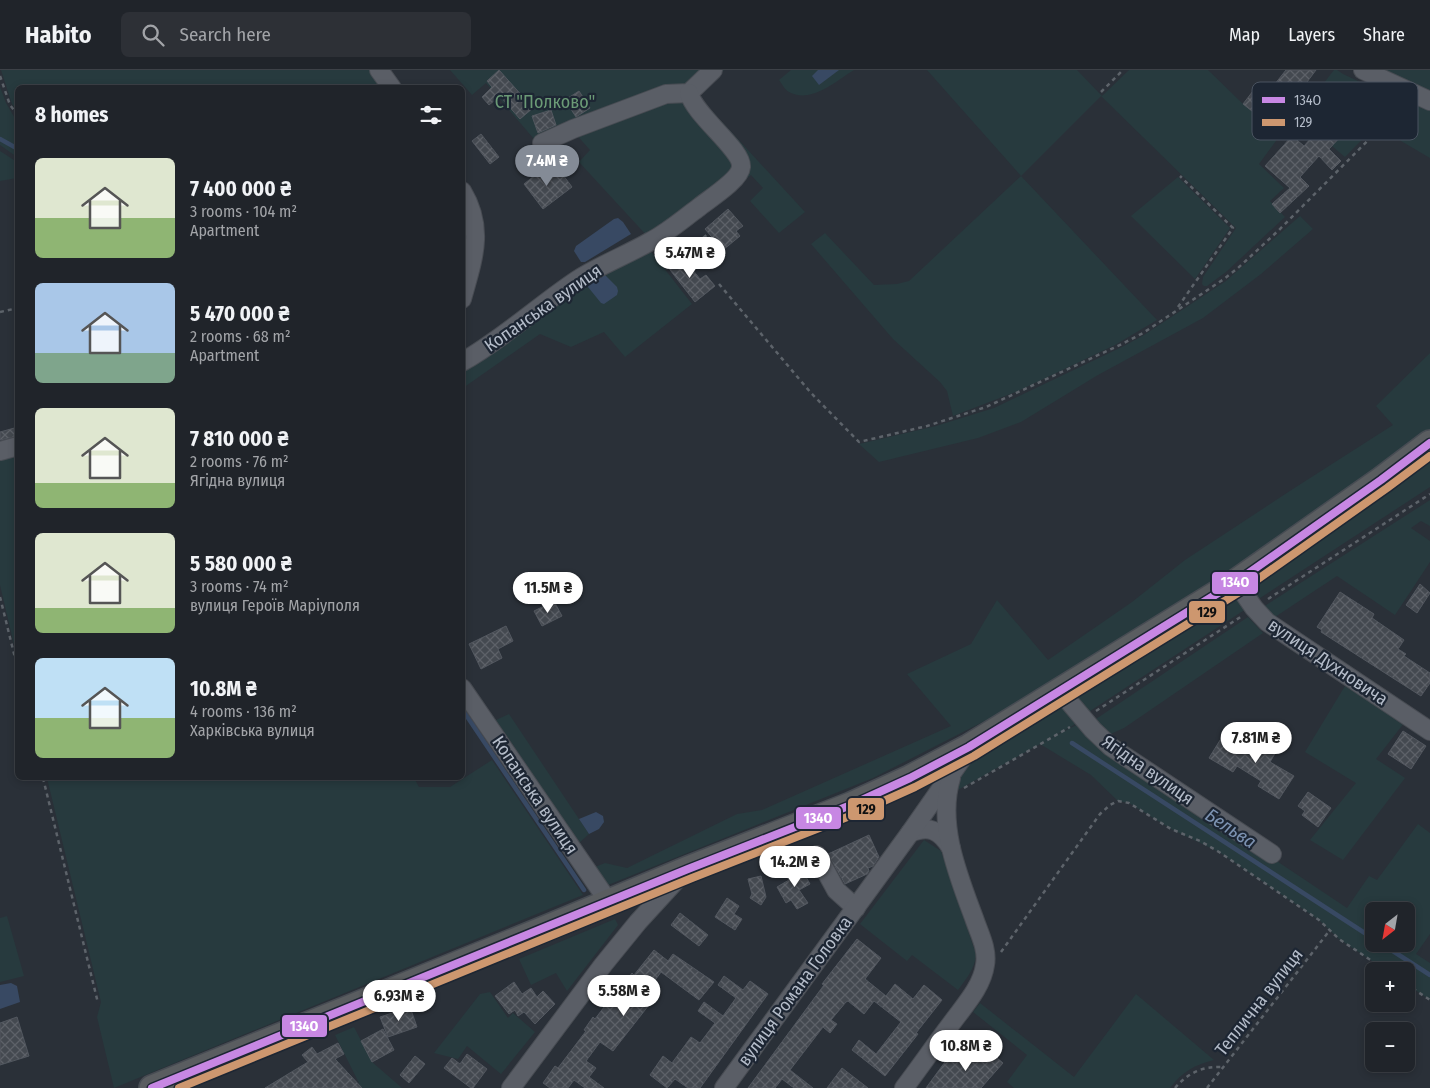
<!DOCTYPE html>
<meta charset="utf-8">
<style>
body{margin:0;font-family:"Fira Sans Condensed",sans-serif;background:#2d3036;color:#f1f3f6;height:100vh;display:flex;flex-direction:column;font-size:19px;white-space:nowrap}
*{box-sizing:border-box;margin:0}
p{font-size:16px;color:#a2a4a8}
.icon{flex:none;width:28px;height:28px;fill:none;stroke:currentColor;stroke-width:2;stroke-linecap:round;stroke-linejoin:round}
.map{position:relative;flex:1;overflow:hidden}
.details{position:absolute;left:15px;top:15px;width:450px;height:695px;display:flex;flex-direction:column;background:#20242a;border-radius:8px;box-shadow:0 2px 8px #0003,0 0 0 1px #3d4147}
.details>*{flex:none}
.needle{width:32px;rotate:211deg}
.tools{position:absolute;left:1365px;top:832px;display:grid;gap:10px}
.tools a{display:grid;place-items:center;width:50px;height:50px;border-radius:8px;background:#20242a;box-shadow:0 2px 8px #0003,0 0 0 1px #3d4147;font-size:25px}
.price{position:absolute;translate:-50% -42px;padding:0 11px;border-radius:18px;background:#fff;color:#222;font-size:16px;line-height:32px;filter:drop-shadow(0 1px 2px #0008)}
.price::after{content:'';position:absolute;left:50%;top:30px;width:15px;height:11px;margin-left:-8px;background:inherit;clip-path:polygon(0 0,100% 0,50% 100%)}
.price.on{background:#848b96;color:#fff}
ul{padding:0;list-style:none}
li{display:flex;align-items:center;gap:15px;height:125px;padding:0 20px}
li span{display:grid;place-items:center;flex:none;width:140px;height:100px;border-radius:8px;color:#555}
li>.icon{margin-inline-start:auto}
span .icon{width:60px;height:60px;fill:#fffc;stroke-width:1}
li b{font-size:21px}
h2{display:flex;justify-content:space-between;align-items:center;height:60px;padding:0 20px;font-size:21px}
header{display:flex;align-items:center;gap:30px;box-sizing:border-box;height:70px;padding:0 25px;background:#20242a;border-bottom:1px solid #3d4147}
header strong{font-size:24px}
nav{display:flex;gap:28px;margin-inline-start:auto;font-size:18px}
.search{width:350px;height:45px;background:#2d3036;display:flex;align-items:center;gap:12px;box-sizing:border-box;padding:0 18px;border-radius:8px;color:#a2a4a8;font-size:19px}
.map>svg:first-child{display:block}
</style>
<header>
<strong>Habito</strong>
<div class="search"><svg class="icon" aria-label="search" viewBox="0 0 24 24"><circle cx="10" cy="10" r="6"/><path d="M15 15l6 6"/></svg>Search here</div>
<nav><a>Map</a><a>Layers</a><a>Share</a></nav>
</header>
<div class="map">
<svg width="1430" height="1018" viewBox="0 0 1430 1018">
<defs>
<pattern id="building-cross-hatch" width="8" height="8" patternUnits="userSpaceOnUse" patternTransform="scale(1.25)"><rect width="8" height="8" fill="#444950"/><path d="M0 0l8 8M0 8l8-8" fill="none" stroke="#5d6168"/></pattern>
</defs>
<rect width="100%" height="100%" fill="#2a3038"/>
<g fill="#273a3e" fill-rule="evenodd">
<path d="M1 0H372L385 17 18 18 17 41 12 34Z"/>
<path d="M450 0H708L689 18 534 69 486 13 472 25Z"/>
<path d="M717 0H724L700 25 701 29 805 142 779 163 750 131 763 118 751 105 738 115 744 102 694 23Z"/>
<path d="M791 0H854C836 11 811 34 789 22 785 20 782 14 779 10Z"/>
<path d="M927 0H1077L1102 26 1129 0H1208L1243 34 1281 64 1259 94 1284 118 1270 131 1285 147 1226 202 1207 216H1204L1202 214 1203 207 1236 158 1101 26 1021 106 1157 250 1115 275 1018 321 953 346 947 321 940 312 893 269 811 174 825 163 874 215 897 214 909 211 1021 106Z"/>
<path d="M1334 0H1337L1343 4 1400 31 1345 87 1332 76 1343 64 1327 50 1312 68 1301 59 1314 42 1306 36Z"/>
<path d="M1377 0H1430V24Z"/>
<path d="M0 17 6 33 17 52V87L0 75Z"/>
<path d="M666 31H683L737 97 649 168 579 92 590 80 575 63Z"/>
<path d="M1414 31 1430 38V88L1384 61Z"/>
<path d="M0 81 17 92V108L0 111Z"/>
<path d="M1178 107 1230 158 1195 209 1131 146Z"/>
<path d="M463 133 470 161 463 201Z"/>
<path d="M1300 146 1313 159 1261 204 1203 248 1098 305 1021 352 978 368 879 392 859 374 936 356 994 338 1124 276 1144 265 1226 211Z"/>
<path d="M649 179 692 234 625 287 604 262 571 277 540 264 463 318 462 298 568 223Z"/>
<path d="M1430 283V362L1230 502 1010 638 873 708 608 815 595 797 605 793 627 798 737 744 762 740 951 656 907 604 971 574 997 530 1048 590 1132 532 1185 490 1296 417 1393 355 1376 336Z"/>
<path d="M17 380V587L0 515V384Z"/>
<path d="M1430 389V417L1257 530 1249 517 1250 515Z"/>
<path d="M1430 430V456L1421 451 1411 458 1430 471V492L1395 545 1337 506 1275 547 1263 537Z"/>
<path d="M1236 524 1249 537 1087 643 1077 628 1078 625 1232 525Z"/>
<path d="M1248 547 1263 563 1124 658 1104 667 1090 653Z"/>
<path d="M1345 616 1404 653 1376 689 1405 708 1343 790 1310 770 1356 713 1305 682Z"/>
<path d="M1066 633 1081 651 956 721V712L965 697 1042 650Z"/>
<path d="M509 644 589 764 579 773 496 650Z"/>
<path d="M1082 652 1109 679 1347 838 1369 806 1377 810 1418 754 1430 763V864L1416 884 1430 893V930L1406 914V901H1387L1339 869 1319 850 1219 782 1171 759 1129 733 1118 731 1091 705 1040 674ZM1374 841H1406V874H1374Z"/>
<path d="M492 690 583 825 114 1018 97 947 101 932 47 708H414L419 717H450Z"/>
<path d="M924 770 941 781 976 884C975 899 966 909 958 920L912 885 907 891 860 854Z"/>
<path d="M7 846 24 906 0 912V848Z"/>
<path d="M615 849 618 855 567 921 556 903 531 915 519 889Z"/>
<path d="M490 922 508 948 513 943 535 962 501 1004 467 976 458 989 434 983 480 924Z"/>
<path d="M1136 924 1214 990C1194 995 1182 1002 1170 1018H1014L1007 1012 1027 985 973 942 980 933 1074 1007Z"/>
<path d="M354 957 372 992 402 1018H358L360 1015 335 965Z"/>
</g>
<g fill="#384963">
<path d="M818 0H839L819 15 812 6Z"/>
<path d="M618 148 623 152 631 164 585 192H581L574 181 576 176 614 149Z"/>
<path d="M605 205 617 217 618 221 617 225 604 234 601 233 588 217V215Z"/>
<path d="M596 742 603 746 604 752 599 759 589 764 579 749Z"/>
<path d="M11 913 17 916 20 932 0 939V915Z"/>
</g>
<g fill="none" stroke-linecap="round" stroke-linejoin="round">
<g stroke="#384963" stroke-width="4.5">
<path d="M0 69 18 79"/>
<path d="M462 639 584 820"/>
<path d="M1072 673 1374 869"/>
<path d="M1382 874 1430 905"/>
</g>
</g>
<g fill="url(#building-cross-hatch)" stroke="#52575f">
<path d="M499 0 533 38 520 49 500 26 489 35 482 27 492 17 487 11Z"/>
<path d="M1286 0H1316L1298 24 1289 17 1274 37 1282 43 1271 56 1243 34 1253 21 1263 29Z"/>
<path d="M579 21 590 38 576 47 565 30Z"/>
<path d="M551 40 556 55 538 63 532 46Z"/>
<path d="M1327 50 1343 64 1329 79 1341 91 1332 100 1319 86 1300 107 1309 116 1280 143 1272 134 1290 118 1265 96 1292 66 1304 76Z"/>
<path d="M481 64 499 87 490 94 472 71Z"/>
<path d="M545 97 553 107 560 101 572 117 543 139 524 114Z"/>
<path d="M728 139 743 156 736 161 740 166 723 180 705 159Z"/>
<path d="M681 185 700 209 706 205 715 216 695 232 667 196Z"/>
<path d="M18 357V366L0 370V362Z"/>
<path d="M1420 514 1430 523 1417 543 1406 535Z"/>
<path d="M1340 522 1374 544 1372 548 1404 570 1398 579 1406 584 1404 586 1430 603V613L1421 626 1321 562 1322 560 1317 557Z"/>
<path d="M554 531 562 546 542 556 534 541Z"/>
<path d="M506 556 513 571 498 579 502 588 481 599 469 574Z"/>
<path d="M1403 661 1426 676 1411 699 1388 684Z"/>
<path d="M1269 662 1283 670 1270 692 1294 706 1279 729 1258 716 1261 711 1237 696 1233 702 1209 688 1222 667 1254 687Z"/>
<path d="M1308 722 1331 738 1318 757 1302 745 1305 741 1298 736Z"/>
<path d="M869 765 879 787 873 796 868 798 869 801 867 804 845 814 828 784Z"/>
<path d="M801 798 810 814 799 820 808 833 797 839 791 830 786 833 777 817 789 810 786 806Z"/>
<path d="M761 806 766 827 761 835 750 828 752 824 748 809Z"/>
<path d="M727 828 739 836 734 844 742 849 735 860 715 847Z"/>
<path d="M680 843 708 865 699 876 671 855Z"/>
<path d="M857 869 881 888 865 909 886 926 895 914 913 929 924 915 942 930 916 963 918 964 885 1006 852 980 859 970 876 984 901 952 874 931 864 944 848 931 846 932 831 950 837 954 830 963 823 957 790 1000 813 1018H794L782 1009 775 1018H748L824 915 822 914Z"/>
<path d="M654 880 668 891 673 884 714 912 699 930 661 902 648 920 656 926 613 981 600 972 586 991 596 998 589 1007 604 1018H585L574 1010 568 1018H550L543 1013 555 996 558 998 586 961 584 960 593 947 595 949 614 924 616 925 632 903 634 905Z"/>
<path d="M724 906 743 920 750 911 768 924 700 1018H688L675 1009 667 1018 650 1005 663 986 672 993 691 967 700 973 715 953 698 941 704 932 723 946 736 928 718 915Z"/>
<path d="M514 912 522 924 531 918 537 927 543 921 555 934 535 954 524 942 518 946 515 940 509 944 495 926Z"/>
<path d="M410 937 417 957 388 967 380 947Z"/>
<path d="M17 947 29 986 0 995V953Z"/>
<path d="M383 959 394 980 372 992 361 971Z"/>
<path d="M338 973 344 984 335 989 362 1018H265L308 992 302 985 312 977 317 984Z"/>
<path d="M984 977 1003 993 981 1018H926L953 981 969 994Z"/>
<path d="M467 984 487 999 473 1018H471L444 998 452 988 460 994Z"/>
<path d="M415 986 425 994 409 1013 400 1005Z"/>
<path d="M842 998 868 1018H827Z"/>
</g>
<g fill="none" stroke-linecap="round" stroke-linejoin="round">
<g stroke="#484c53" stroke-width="20">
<g id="minor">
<path d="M379 0 392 18"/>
<path d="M1363 0 1430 31"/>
<path d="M542 73 573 59 666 24 689 23 713 0"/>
<path d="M462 121C485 159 473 189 462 229"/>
<path d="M462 292C503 269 538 236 577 210 600 195 627 185 651 171 668 162 683 149 698 138 709 129 740 110 741 97 743 80 695 46 689 23"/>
<path d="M0 381 18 376"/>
<path d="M1236 512 1254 538 1267 552 1430 661"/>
<path d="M462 618 608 831"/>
<path d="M1060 621 1093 660 1111 677 1272 784"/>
<path d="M910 763C929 755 940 760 951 778"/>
<path d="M817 785 836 820 856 838"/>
<path d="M511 1018 603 895 638 852 682 804"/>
<path d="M724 1018 910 763 968 680"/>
<path d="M904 1018C920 997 935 975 951 954 964 936 982 917 985 895 988 879 979 863 974 848 958 805 937 754 951 708"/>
</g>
</g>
<g stroke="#474c53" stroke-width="28">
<path id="highway" d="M152 1018 549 857 688 799 851 735 910 708 969 677 1236 512 1381 410 1430 373"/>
</g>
<g stroke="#5d636a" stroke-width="2.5" stroke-dasharray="4 4" stroke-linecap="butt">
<path d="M0 6 10 35 18 45"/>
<path d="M1101 22 1123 0"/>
<path d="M691 178 709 163"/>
<path d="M719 214 811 323 859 372 927 356 986 337 1122 274 1143 263 1224 209 1238 198 1279 160 1402 36"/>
<path d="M1178 237 1233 158 1180 106"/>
<path d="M0 242 18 238"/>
<path d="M0 527 18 600"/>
<path d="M1268 529 1430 424"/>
<path d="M1096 641 1242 546"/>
<path d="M43 708 98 933"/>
<path d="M964 718 1070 657"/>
<path d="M1001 882 1100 744 1110 735 1118 731 1129 733 1171 759 1200 771 1219 782 1319 850 1339 869 1387 901"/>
<path d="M1406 914 1430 930"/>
<path d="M1175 1018C1189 1002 1203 996 1224 997"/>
<path d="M1207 1018 1330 860"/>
</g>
<use href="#minor" stroke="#5a5e66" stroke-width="18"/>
<use href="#highway" stroke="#5a5d60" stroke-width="25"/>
<g stroke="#1d2633" stroke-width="11">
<path id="bus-1" d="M152 1018 688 799 851 735 910 708 969 677 1236 512 1381 410 1430 373"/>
</g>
<g stroke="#1d2633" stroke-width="11">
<path id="bus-2" d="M179 1018 692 808 855 744 915 717 974 686 1241 521 1387 418 1430 386"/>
</g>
<use href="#bus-1" stroke="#c787e3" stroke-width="8"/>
<use href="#bus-2" stroke="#cd976f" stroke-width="8"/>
</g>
<g text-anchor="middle" stroke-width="4.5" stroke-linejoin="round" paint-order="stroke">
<g font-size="18" fill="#6b9a76" stroke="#1d2633">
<text x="545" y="38">СТ "Полково"</text>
</g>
<g font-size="18" fill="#b4bcc9" stroke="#1d2633">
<text transform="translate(543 238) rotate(-35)" y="6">Копанська вулиця</text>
<text transform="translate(1328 592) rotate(34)" y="6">вулиця Духновича</text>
<text transform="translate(1148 700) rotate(35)" y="6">Ягідна вулиця</text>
<text transform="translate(535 725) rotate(56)" y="6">Копанська вулиця</text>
<text transform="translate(795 921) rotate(-54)" y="6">вулиця Романа Головка</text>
<text transform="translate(1259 932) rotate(-52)" y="6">Теплична вулиця</text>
</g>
<g font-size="19" font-style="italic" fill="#7c92b1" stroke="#1d2633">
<text transform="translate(1231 758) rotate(33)" y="7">Бельва</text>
</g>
</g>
<rect x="1252" y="12" width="166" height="58" rx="8" fill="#1d2633" stroke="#4a5360" stroke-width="1"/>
<rect x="1262" y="27" width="23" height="6" fill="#c787e3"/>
<rect x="1262" y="49" width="23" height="7" fill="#cd976f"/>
<g font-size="14" fill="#b4bcc9">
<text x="1294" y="35">134О</text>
<text x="1294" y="57">129</text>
</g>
<g stroke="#1d2633" stroke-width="2">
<rect x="1211" y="501" width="48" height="24" rx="5" fill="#c787e3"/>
<rect x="1188" y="530" width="38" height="24" rx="5" fill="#cd976f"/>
<rect x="847" y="727" width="38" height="24" rx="5" fill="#cd976f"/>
<rect x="795" y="736" width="47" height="24" rx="5" fill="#c787e3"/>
<rect x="281" y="944" width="47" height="24" rx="5" fill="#c787e3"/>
</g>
<g font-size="14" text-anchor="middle" font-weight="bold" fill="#fff">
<text x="1235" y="517">134О</text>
<text x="818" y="753">134О</text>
<text x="304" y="961">134О</text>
</g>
<g font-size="14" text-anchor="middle" font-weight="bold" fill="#111">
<text x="1207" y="547">129</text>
<text x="866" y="744">129</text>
</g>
</svg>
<div class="tools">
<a><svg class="needle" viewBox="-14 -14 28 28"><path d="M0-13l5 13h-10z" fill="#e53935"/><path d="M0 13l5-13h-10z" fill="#a2a4a8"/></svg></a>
<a>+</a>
<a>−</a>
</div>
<b class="price on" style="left:547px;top:117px">7.4M ₴</b>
<b class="price" style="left:690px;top:209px">5.47M ₴</b>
<b class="price" style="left:548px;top:544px">11.5M ₴</b>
<b class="price" style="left:1256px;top:694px">7.81M ₴</b>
<b class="price" style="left:795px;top:818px">14.2M ₴</b>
<b class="price" style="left:624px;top:947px">5.58M ₴</b>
<b class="price" style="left:399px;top:952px">6.93M ₴</b>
<b class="price" style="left:966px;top:1002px">10.8M ₴</b>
<section class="details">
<h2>8 homes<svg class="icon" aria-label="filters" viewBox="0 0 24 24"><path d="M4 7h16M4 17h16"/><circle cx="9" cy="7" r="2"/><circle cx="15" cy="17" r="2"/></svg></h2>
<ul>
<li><span style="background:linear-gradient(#dfe7d0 60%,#8fb573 0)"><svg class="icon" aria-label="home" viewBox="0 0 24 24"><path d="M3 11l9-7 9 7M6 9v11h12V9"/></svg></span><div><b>7 400 000 ₴</b><p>3 rooms · 104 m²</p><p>Apartment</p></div></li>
<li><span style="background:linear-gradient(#a9c7e8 70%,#7fa58c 0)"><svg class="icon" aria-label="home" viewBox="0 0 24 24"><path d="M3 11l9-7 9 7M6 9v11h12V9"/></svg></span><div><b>5 470 000 ₴</b><p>2 rooms · 68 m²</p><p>Apartment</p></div></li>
<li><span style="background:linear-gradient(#dfe7d0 75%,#8fb573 0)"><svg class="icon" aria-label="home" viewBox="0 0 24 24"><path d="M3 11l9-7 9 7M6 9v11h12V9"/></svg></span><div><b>7 810 000 ₴</b><p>2 rooms · 76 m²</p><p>Ягідна вулиця</p></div></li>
<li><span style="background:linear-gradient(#dfe7d0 75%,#8fb573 0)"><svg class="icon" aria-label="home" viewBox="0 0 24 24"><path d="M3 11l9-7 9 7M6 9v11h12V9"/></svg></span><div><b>5 580 000 ₴</b><p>3 rooms · 74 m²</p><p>вулиця Героїв Маріуполя</p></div></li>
<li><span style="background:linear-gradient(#bfe0f5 60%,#8fb573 0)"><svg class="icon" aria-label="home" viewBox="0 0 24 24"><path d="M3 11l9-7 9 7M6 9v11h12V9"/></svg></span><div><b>10.8M ₴</b><p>4 rooms · 136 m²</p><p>Харківська вулиця</p></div></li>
</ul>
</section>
</div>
